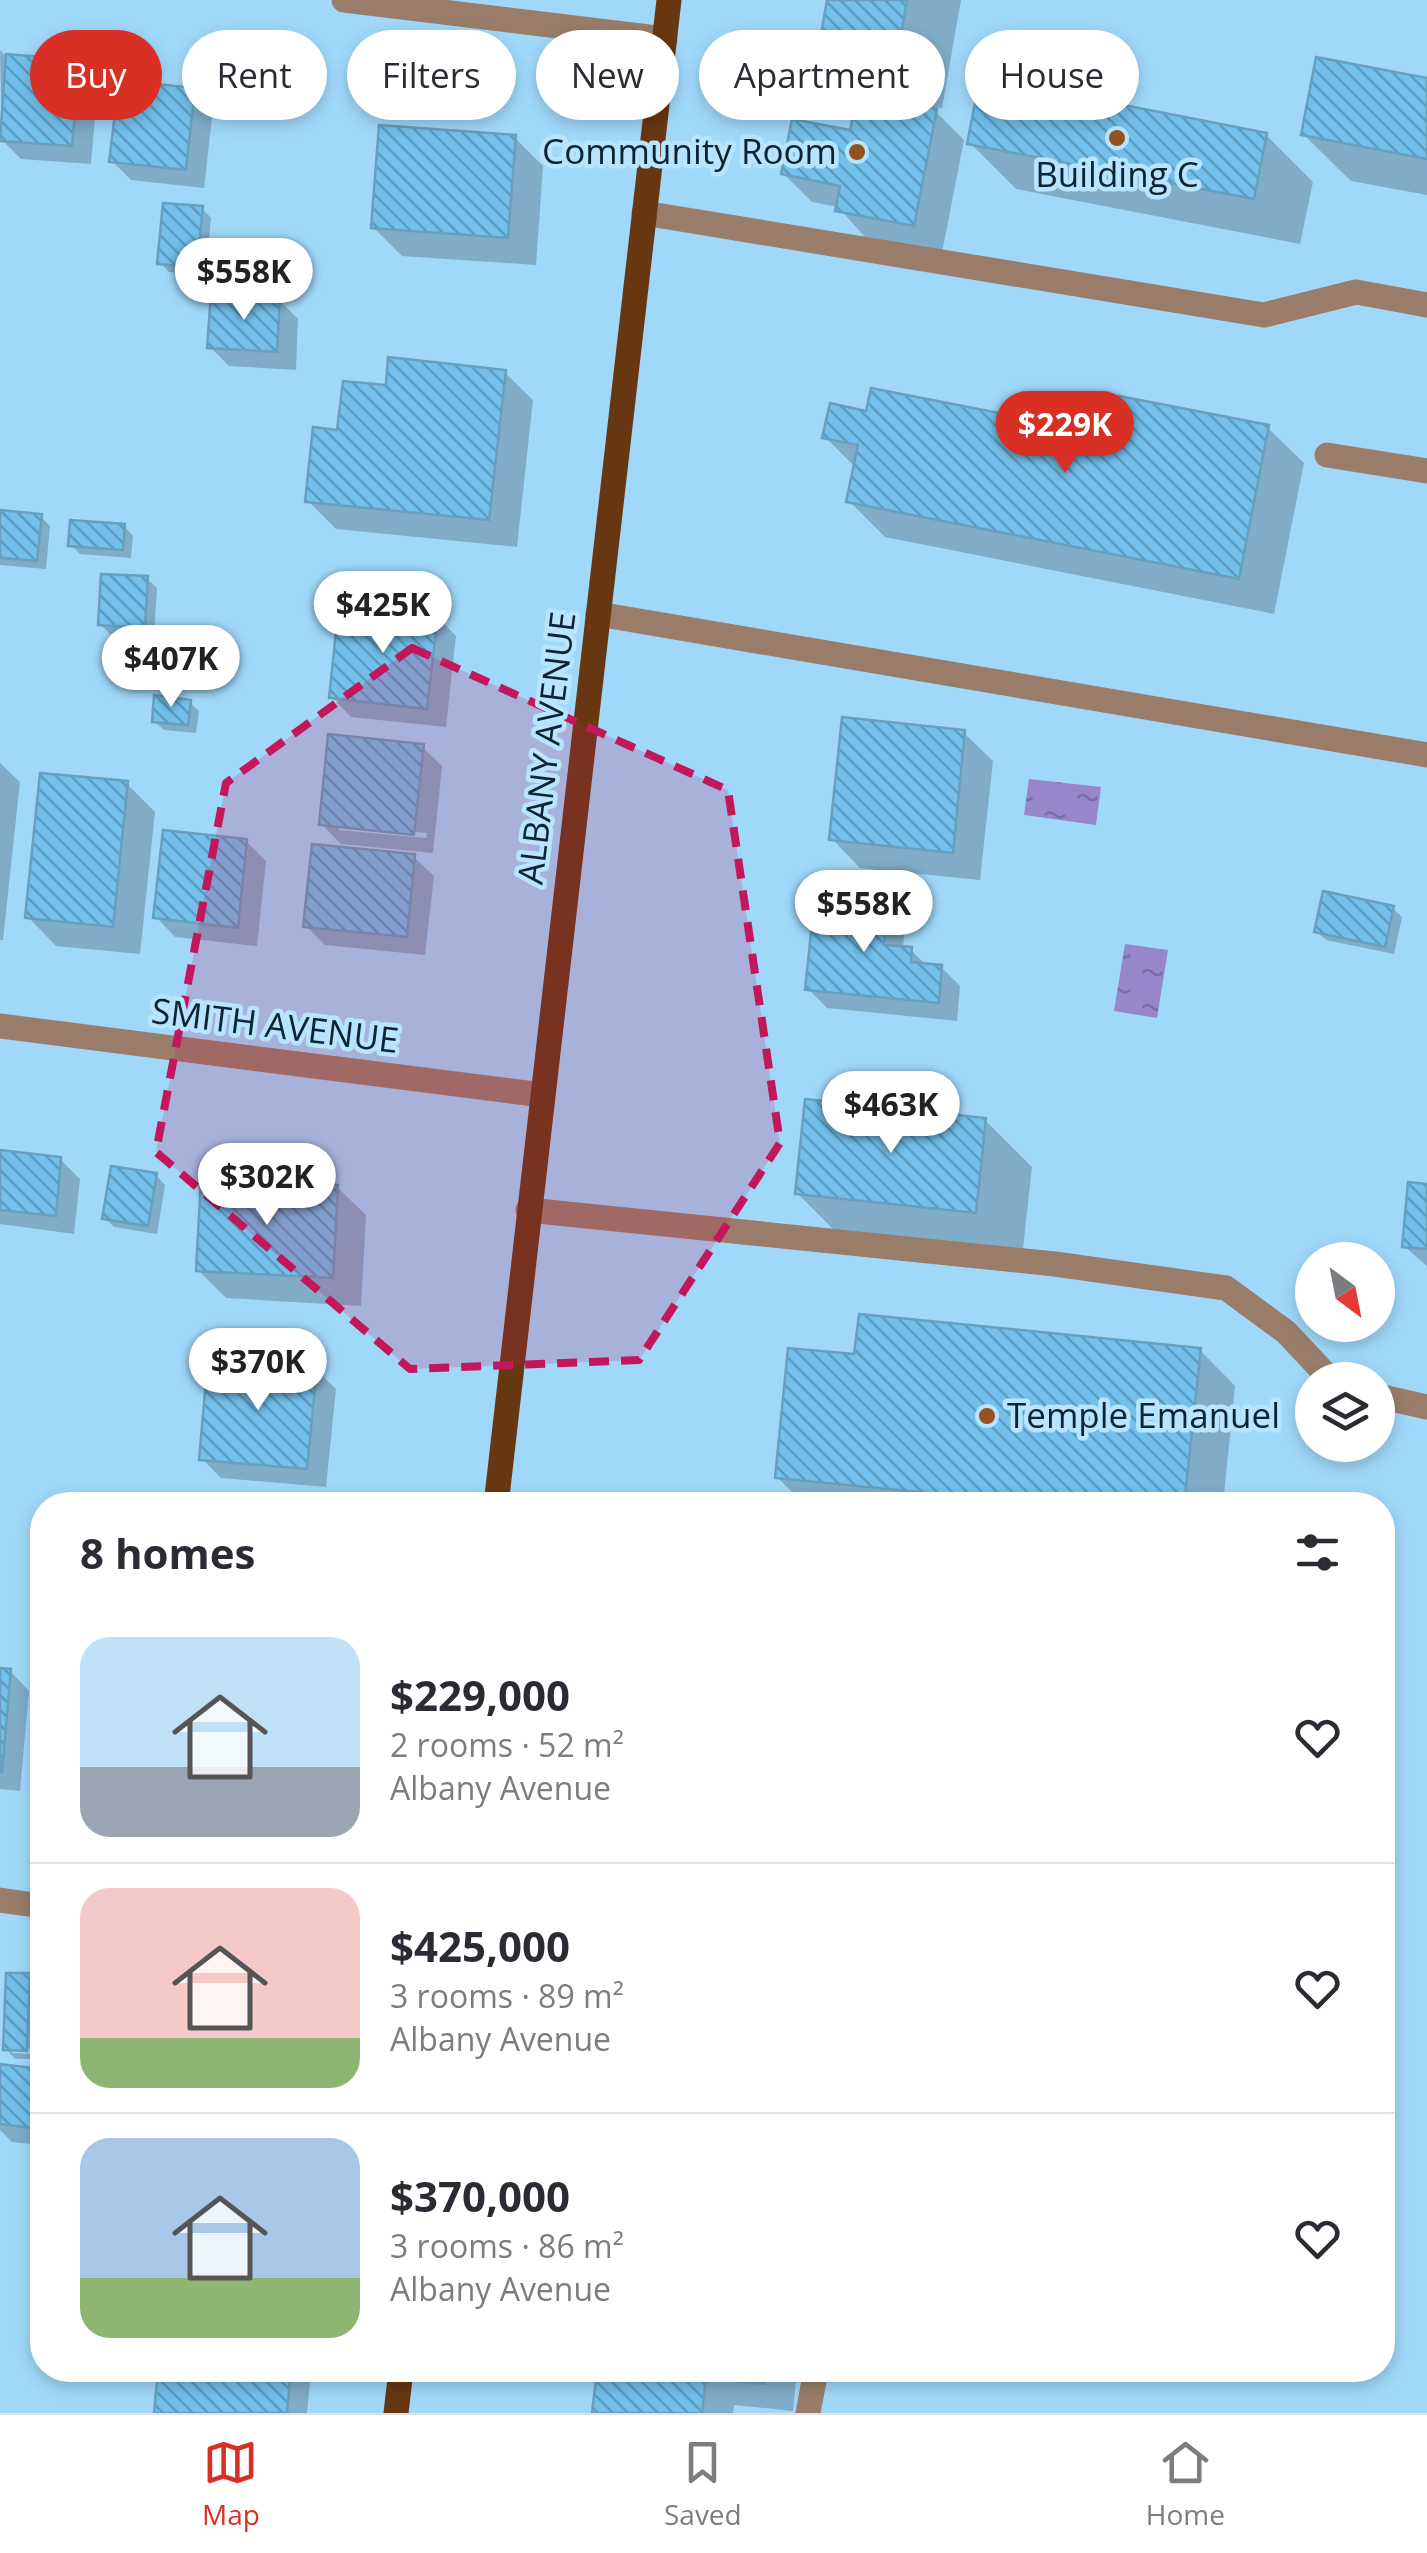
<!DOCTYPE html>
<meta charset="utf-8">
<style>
body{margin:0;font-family:"Open Sans",sans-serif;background:#f2f2f3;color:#2b2b33;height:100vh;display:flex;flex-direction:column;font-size:38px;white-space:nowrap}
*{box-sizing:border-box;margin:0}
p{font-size:32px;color:#7c7c81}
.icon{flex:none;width:55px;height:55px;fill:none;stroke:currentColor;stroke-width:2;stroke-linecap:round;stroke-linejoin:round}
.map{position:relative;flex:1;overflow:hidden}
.side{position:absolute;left:30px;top:1492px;width:1365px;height:890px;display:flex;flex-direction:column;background:#fff;border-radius:40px;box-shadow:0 5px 15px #0003}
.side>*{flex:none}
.hud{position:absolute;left:30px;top:30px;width:1368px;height:90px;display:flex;gap:20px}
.needle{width:65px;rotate:148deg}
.buttons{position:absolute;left:1295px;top:1242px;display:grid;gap:20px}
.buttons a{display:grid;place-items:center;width:100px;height:100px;border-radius:50%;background:#fff;box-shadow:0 5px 15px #0003;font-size:50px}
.price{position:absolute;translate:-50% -85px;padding:0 22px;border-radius:35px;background:#fff;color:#222;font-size:32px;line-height:65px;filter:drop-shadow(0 2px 5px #0008)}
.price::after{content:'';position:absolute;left:50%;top:60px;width:30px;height:22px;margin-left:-15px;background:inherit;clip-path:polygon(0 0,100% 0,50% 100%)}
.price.active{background:#d93025;color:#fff}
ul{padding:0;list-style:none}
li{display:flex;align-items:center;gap:30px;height:250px;padding:0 50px}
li+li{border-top:2px solid #e1e1e2}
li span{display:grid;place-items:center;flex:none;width:280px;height:200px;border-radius:30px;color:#555}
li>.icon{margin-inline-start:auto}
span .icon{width:120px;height:120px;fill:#fffc;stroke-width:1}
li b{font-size:42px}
h2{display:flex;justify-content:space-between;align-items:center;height:120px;padding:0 50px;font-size:42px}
.pill{padding:0 35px;border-radius:45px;background:#fff;box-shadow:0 5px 15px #0003;font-size:35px;line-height:90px}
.pill.active{background:#d93025;color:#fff}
.tab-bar{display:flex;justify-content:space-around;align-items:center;height:140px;border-top:2px solid #e1e1e2;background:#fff;font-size:28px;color:#7c7c81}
.tab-bar a{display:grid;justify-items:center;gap:5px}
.tab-bar .active{color:#d93025}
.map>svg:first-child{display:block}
</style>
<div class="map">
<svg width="1427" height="2413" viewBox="0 0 1427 2413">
<defs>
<pattern id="water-ripples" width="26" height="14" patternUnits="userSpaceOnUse" patternTransform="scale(2.5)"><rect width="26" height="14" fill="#9787ca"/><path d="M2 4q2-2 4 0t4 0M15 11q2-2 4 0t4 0" fill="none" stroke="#7a6ea5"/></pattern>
<pattern id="building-back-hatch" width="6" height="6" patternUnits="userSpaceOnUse" patternTransform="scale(2.5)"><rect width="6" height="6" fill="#72c0eb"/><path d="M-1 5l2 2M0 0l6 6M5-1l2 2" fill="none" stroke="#5c9cbf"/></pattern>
</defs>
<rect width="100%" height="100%" fill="#a0d8fa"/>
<g fill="url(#water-ripples)">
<path d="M1029 779 1101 787 1096 825 1024 815Z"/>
<path d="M1125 944 1168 950 1157 1018 1114 1011Z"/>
</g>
<g fill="#0003" fill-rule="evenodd">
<path d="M829 0H961L942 108 931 107 964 140 942 253 866 238 838 207 812 202 784 174 852 133 869 98 821 50Z"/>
<path d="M0 50 7 57 79 63 98 82 91 164 21 159 2 140Z"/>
<path d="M1427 80V195L1351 181 1304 135Z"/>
<path d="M194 91 213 110 204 188 131 180 112 161Z"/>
<path d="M1266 135 1313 182 1300 244 1016 189 970 143Z"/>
<path d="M515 138 543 166 536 265 402 256 373 227Z"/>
<path d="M202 208 211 218 206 275 169 272 160 263Z"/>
<path d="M279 300 298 319 296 370 229 366 210 347Z"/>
<path d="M504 372 533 400 517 547 336 529 308 501 340 433 388 388Z"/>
<path d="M868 414 1113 438 1268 428 1304 463 1274 614 885 537 849 501 856 468 825 437Z"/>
<path d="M0 513 41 517 50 526 46 569 0 565Z"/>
<path d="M124 526 133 536 131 558 80 554 71 545Z"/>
<path d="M147 579 157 588 154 636 110 634 100 624Z"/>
<path d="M436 616 456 636 446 727 351 717 332 697Z"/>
<path d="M189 702 199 711 196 733 164 730 154 721Z"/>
<path d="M964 733 993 761 980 880 860 868 832 839Z"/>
<path d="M422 747 442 766 433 853 341 844 321 824ZM339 825 427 833 426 838 339 830Z"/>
<path d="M0 763 20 782 3 940H0Z"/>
<path d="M127 784 155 812 140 954 56 946 28 917Z"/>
<path d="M246 841 266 861 257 946 175 937 156 917Z"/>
<path d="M414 857 434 876 425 955 325 945 306 926Z"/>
<path d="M886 904 905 924 903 949 911 950 927 966 941 967 960 986 957 1021 827 1008 808 989Z"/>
<path d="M1392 908 1402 917 1394 954 1326 940 1316 931Z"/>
<path d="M985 1120 1032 1167 1022 1258 844 1240 797 1193Z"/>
<path d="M0 1153 60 1159 80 1179 74 1234 0 1224Z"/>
<path d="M156 1175 165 1185 157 1234 114 1227 105 1218Z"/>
<path d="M1427 1186V1266L1404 1246Z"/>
<path d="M337 1187 366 1215 361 1306 226 1298 198 1270Z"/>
<path d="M1200 1350 1235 1386 1223 1505H805L777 1477 856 1357Z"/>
<path d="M316 1370 336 1389 326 1487 221 1478 202 1459Z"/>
<path d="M0 1670 10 1671 29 1691 20 1791 0 1789Z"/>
<path d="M29 1976 38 1985 36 2049 12 2048V2053L36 2054 35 2059H15L6 2049Z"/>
<path d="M0 2067 42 2071V2145L12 2142 0 2130Z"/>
<path d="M160 2370H297L310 2383 307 2413H156Z"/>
<path d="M599 2370H797L793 2411 734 2405 733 2413H594Z"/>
</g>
<g fill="url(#building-back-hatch)" stroke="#689fbe" stroke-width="2.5">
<path d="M827 0H907L896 63 818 51Z"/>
<path d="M6 54 80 60 72 146 0 141Z"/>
<path d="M1316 57 1427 78V159L1301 135Z"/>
<path d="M980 77 1267 133 1254 199 967 144Z"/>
<path d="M119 80 195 88 186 170 109 162Z"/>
<path d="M858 93 937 109 914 226 835 211 840 186 781 174 792 119 850 130Z"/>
<path d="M379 125 516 135 508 238 371 228Z"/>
<path d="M163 203 203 206 197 267 157 264Z"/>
<path d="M211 293 280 297 277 352 207 348Z"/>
<path d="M388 357 506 370 489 520 305 502 313 427 337 430 343 381 386 385Z"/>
<path d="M871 388 1111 435 1119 396 1269 425 1239 579 846 502 858 445 822 438 830 403 866 411Z"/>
<path d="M0 510 42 514 37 561 0 558Z"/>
<path d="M70 520 125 524 123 550 68 546Z"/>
<path d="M101 574 148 576 145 628 98 625Z"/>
<path d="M339 603 438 614 427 709 329 698Z"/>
<path d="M154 695 191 700 188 725 152 722Z"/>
<path d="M842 717 965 730 953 853 829 840Z"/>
<path d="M328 734 424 744 414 835 319 825Z"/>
<path d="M40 773 128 781 113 927 25 918Z"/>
<path d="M163 830 247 839 238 928 153 918Z"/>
<path d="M312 844 415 854 407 937 303 927Z"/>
<path d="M1323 891 1394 906 1385 947 1314 932Z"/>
<path d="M815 895 887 902 884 945 912 947 911 962 942 965 939 1003 805 990Z"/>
<path d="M805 1099 986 1118 976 1213 795 1194Z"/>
<path d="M0 1150 61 1157 56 1216 0 1210Z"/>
<path d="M111 1166 157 1173 148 1226 102 1219Z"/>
<path d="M201 1177 338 1185 333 1278 196 1271Z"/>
<path d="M1408 1182 1427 1184V1249L1402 1247Z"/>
<path d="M859 1314 1201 1348 1184 1505H1050L775 1478 788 1348 854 1354Z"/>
<path d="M208 1357 317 1367 307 1469 199 1460Z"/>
<path d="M0 1668 11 1669 2 1772H0Z"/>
<path d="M6 1973H30L27 2051 3 2050Z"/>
<path d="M0 2064 42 2069V2129L0 2124Z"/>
<path d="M158 2370H291L287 2413H154Z"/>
<path d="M597 2370H767L765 2384 706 2378 702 2413H592Z"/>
</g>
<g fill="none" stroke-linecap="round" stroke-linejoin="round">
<g stroke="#997d6a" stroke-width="25">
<path d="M344 0 665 39"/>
<path d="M644 213 1264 315 1356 292 1427 305"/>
<path d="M1327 455 1427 471"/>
<path d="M598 614 1427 755"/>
<path d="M0 1026 542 1095"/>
<path d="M528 1210 1055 1264 1226 1288 1286 1332 1331 1380"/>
<path d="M1378 1396 1427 1407"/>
<path d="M0 1900 42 1906"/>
<path d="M808 2413 816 2370"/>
</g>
<g stroke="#673712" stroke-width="25">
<path d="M496 1505 669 0"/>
<path d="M396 2413 401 2370"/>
</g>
</g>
<path fill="#c2185b" fill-opacity="0.2" stroke="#c2185b" stroke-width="8" stroke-dasharray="20 12" stroke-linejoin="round" d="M412 648 728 790 780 1143 639 1360 410 1369 156 1152 226 783Z"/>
<g fill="#93521f" stroke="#b7e4ff" stroke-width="4">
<circle cx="1117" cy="138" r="10"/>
<circle cx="857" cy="152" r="10"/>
<circle cx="987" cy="1416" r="10"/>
</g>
<g text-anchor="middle" stroke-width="9" stroke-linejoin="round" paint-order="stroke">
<g font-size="35" fill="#0d2431" stroke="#b7e4ff" text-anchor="end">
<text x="837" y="164">Community Room</text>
<text x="1117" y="187" text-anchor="middle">Building C</text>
<text x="1007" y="1428" text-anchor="start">Temple Emanuel</text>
</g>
<g font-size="35" fill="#0d2431" stroke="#b7e4ff">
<text transform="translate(547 748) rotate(-83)" y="12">ALBANY AVENUE</text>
<text transform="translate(275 1026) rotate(7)" y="12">SMITH AVENUE</text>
</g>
</g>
</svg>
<div class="buttons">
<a><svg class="needle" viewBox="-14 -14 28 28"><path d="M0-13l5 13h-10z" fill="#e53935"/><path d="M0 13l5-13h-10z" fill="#7c7c81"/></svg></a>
<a><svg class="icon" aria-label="layers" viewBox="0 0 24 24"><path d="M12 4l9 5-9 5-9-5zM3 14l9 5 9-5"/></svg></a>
</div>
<b class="price" style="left:244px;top:323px">$558K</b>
<b class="price active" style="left:1065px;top:476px">$229K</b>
<b class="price" style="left:383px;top:656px">$425K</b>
<b class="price" style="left:171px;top:710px">$407K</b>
<b class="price" style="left:864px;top:955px">$558K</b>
<b class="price" style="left:891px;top:1156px">$463K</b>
<b class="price" style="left:267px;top:1228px">$302K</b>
<b class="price" style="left:258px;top:1413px">$370K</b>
<div class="hud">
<a class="pill active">Buy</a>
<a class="pill">Rent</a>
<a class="pill">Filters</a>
<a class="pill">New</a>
<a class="pill">Apartment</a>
<a class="pill">House</a>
</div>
<section class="side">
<h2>8 homes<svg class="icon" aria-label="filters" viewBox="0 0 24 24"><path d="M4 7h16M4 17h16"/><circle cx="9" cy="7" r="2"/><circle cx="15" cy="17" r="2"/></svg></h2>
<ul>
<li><span style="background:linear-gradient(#bfe0f5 65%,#9aa5b1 0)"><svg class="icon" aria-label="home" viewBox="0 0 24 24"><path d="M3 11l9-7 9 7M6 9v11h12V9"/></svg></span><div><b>$229,000</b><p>2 rooms · 52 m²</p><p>Albany Avenue</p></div><svg class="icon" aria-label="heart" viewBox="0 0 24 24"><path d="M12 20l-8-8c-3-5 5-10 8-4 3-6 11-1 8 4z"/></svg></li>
<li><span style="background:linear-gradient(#f6c9c9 75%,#8fb573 0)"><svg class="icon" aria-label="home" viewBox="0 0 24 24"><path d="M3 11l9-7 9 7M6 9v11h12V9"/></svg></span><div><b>$425,000</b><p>3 rooms · 89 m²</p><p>Albany Avenue</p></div><svg class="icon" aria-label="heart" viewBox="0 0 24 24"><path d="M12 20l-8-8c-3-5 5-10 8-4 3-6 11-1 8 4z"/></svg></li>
<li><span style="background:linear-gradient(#a9c7e8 70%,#8fb573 0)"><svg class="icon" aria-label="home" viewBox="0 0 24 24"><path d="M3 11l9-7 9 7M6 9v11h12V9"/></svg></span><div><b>$370,000</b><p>3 rooms · 86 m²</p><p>Albany Avenue</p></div><svg class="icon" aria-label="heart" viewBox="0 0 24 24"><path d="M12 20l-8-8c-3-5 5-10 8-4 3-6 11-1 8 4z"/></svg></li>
</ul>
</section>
</div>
<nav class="tab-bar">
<a class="active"><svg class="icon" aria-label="map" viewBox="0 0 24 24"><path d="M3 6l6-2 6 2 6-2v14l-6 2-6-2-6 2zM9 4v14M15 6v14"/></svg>Map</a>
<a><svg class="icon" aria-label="saved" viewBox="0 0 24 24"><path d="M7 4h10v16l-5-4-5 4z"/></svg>Saved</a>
<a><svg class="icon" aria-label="home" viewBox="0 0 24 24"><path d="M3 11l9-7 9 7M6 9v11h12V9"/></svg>Home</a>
</nav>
